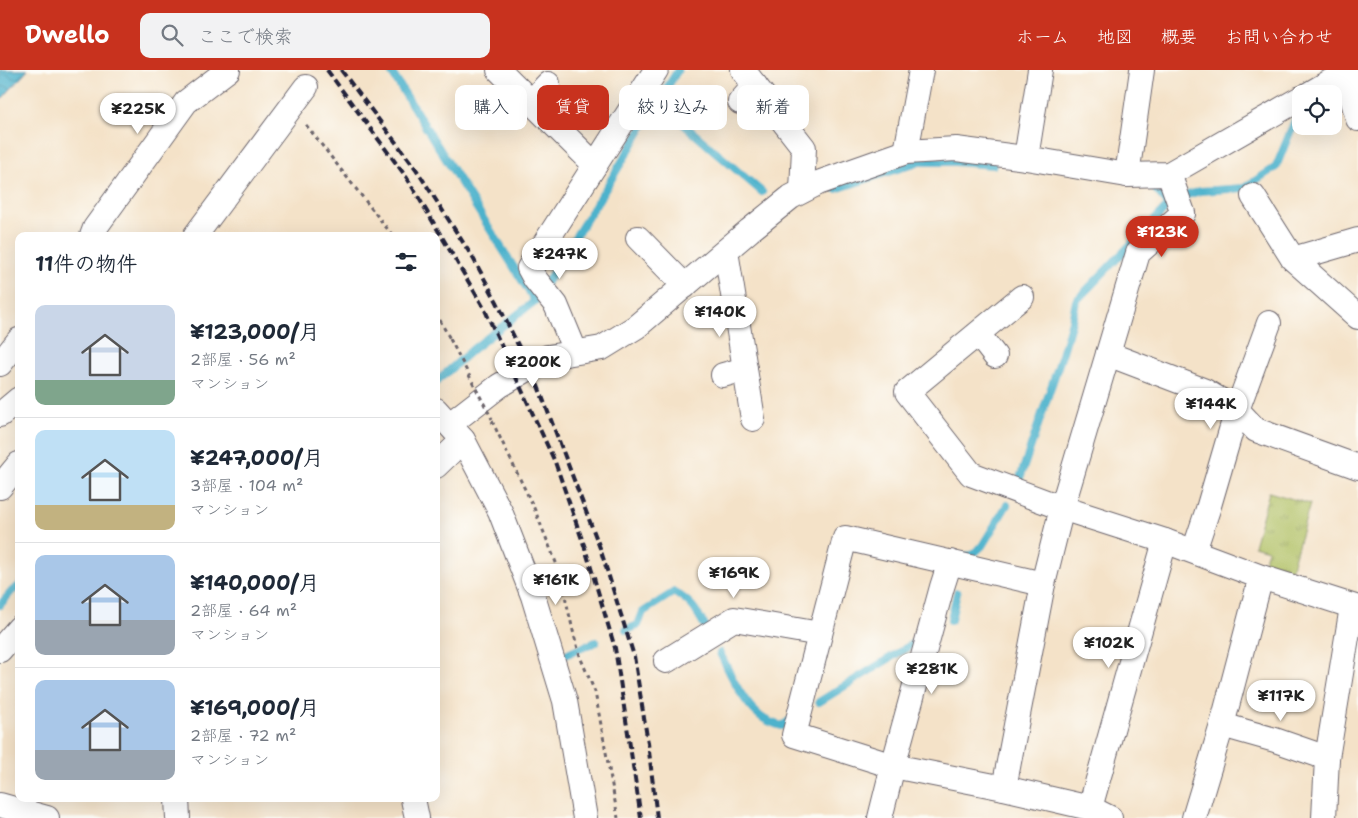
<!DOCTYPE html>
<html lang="ja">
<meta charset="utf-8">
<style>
body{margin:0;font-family:"Shantell Sans","Klee One",sans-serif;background:#f2f2f3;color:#1f2937;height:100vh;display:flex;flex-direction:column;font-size:19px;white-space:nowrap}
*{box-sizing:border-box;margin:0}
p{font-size:16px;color:#747a83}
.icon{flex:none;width:28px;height:28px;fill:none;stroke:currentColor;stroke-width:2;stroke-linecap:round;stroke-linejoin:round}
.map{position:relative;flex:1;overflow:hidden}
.details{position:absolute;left:15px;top:162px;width:425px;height:570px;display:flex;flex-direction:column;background:#fff;border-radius:10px;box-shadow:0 5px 20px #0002}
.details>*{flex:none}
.banner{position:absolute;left:455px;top:15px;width:475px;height:45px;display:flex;gap:10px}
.controls{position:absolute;left:1292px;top:15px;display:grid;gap:10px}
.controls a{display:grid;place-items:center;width:50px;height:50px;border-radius:10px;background:#fff;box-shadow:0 5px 20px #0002;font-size:25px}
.price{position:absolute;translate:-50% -42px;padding:0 11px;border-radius:18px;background:#fff;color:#222;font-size:16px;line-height:32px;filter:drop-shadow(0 1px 2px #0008)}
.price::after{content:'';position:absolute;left:50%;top:30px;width:15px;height:11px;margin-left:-8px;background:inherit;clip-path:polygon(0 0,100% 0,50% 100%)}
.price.active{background:#c8321e;color:#fff}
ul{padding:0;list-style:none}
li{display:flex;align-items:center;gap:15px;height:125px;padding:0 20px}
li+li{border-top:1px solid #e0e1e3}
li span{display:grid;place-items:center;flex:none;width:140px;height:100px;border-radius:10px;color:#555}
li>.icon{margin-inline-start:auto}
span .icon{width:60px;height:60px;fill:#fffc;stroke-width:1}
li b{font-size:21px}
h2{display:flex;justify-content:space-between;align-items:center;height:60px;padding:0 20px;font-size:21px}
.pill{padding:0 18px;border-radius:10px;background:#fff;box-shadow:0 5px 20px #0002;font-size:18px;line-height:45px}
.pill.active{background:#c8321e;color:#fff}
header{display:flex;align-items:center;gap:30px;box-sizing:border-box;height:70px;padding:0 25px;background:#c8321e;color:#fff}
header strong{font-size:24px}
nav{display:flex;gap:28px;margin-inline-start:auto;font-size:18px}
.search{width:350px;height:45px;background:#f2f2f3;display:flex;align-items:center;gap:12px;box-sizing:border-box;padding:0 18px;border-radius:10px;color:#747a83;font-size:19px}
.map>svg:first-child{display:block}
</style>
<header>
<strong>Dwello</strong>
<div class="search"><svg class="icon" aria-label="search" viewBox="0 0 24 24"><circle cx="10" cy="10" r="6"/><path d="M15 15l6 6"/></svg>ここで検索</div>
<nav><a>ホーム</a><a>地図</a><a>概要</a><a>お問い合わせ</a></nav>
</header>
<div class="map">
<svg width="1358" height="748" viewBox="0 0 1358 748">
<defs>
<pattern id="park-tufts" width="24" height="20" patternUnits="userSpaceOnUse" patternTransform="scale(1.25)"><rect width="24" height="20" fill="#b0c063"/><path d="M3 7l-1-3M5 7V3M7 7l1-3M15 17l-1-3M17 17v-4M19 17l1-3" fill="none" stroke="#8f9c53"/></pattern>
<pattern id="water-waves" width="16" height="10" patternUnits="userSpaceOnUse" patternTransform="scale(1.25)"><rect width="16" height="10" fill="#4db2cc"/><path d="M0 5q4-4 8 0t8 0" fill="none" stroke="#4090a7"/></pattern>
</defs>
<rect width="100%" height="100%" fill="#fdfcf7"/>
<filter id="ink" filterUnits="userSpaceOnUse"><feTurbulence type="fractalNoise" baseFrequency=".02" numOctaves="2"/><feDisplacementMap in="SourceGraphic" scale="10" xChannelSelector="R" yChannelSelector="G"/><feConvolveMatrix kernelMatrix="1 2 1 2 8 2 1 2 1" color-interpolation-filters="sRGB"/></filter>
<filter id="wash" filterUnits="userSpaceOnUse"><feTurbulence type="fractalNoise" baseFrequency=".0096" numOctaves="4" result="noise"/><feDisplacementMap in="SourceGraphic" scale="20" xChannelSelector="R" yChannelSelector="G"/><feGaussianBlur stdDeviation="1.12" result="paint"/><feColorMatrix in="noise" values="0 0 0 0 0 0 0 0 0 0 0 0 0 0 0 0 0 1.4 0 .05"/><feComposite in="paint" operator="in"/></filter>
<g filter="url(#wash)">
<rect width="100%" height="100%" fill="#f4e2c8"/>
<path fill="url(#park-tufts)" stroke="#69714f" d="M1269 422 1310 434 1290 504 1263 496 1268 480 1254 476Z"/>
<path fill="url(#water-waves)" stroke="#386a84" d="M0 0H28L0 31Z"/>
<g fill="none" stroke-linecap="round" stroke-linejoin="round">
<g stroke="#4db2cc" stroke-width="8">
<path d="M390 0 535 231"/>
<path d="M668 41 762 122"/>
<path d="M1145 114H1151L1169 135 1178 128 1200 121 1244 118 1276 97 1300 38"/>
<path d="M836 119 919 92H955L993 95"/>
<path d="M436 312 473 279 535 231 606 118 658 32 678 0"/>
<path d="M1019 411 1062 285 1072 251 1076 231 1169 135"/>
<path d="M966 486 972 485 982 476 1007 435"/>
<path d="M0 535 12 521 19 516"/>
<path d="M951 550 957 523"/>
<path d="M626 560 638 555 643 542 674 522C692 532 696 540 706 558"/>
<path d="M720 583C731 605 741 630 760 646 766 651 774 654 782 656L789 651"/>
<path d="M562 586 596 572"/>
<path d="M819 632 914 573"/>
</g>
</g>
</g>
<g filter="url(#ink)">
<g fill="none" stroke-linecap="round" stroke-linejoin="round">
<g stroke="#6c656c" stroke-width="26">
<g id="minor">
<path d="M499 0 595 95"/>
<path d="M743 0 804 78 802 121"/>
<path d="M1345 3 1358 49"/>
<path d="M1309 24 1350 0"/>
<path d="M531 32 548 14"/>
<path d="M740 32 755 15"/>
<path d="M906 82 921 0"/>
<path d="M1026 88 1040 0"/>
<path d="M1127 105 1142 0"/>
<path d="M1253 126 1293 189 1358 247"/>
<path d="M92 166 95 158 186 32 228 0"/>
<path d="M195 166 306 17"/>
<path d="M638 168 685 216"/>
<path d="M726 181 753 349"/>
<path d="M1293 189 1358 170"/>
<path d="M1022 227 907 322 971 404 1062 438 1165 471 1261 507 1358 538"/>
<path d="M978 264 995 286"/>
<path d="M575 281 556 235 535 209 529 198 656 0"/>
<path d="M1108 284 1205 321 1237 340 1256 360 1358 397"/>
<path d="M0 294 19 270"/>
<path d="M723 305 745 299"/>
<path d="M436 340 463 370 500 441 533 526 565 631 585 748"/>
<path d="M0 345 19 329"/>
<path d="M450 354 499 316 548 287 602 278 636 257 750 160 791 127 818 113 906 82 956 79 1026 88 1127 105 1169 104 1301 28"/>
<path d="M436 396 463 370"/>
<path d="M0 417 19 394"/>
<path d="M1194 481 1208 439 1237 340 1269 253"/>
<path d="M1043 514 845 468 794 665 893 696 1004 718 1090 738 1110 748"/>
<path d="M0 580 19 558"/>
<path d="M666 591 734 549 820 564"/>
<path d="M1222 655 1275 670 1327 688"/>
<path d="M1004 718 1043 514 1062 438 1138 183 1183 143 1169 104"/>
<path d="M177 729 178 748"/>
<path d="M413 729 417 748"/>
<path d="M0 735 47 748"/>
<path d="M1090 738 1165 471"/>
<path d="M880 748 893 696 942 517 950 492"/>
<path d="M1194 748 1222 655 1261 507"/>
<path d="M1324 748 1327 688 1352 537"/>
</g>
</g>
<g stroke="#6c656c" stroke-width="3" stroke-dasharray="4 4" stroke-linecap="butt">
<path d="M306 55 393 166"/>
<path d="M436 243 450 269"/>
<path d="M492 351 534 438 559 500 574 565 581 589 595 622 618 748"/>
</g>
<use href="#minor" stroke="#fff" stroke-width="24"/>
<g stroke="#22223b" stroke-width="4" stroke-dasharray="8 4" stroke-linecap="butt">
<path d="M327 0 407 108 484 238 555 392 585 478 615 578 641 748"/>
<path d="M341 0 416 99 473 188 497 232 538 316 600 478 634 586 648 673 657 748"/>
</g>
<path stroke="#6c656c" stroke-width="3" stroke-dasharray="4 4" stroke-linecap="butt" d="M450 269 492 349"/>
</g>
</g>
</svg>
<div class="controls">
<a><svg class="icon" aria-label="locate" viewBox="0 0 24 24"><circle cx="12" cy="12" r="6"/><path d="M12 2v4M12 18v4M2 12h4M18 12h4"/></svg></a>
</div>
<b class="price" style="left:138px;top:65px">¥225K</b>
<b class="price active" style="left:1162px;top:188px">¥123K</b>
<b class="price" style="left:560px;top:210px">¥247K</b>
<b class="price" style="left:720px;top:268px">¥140K</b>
<b class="price" style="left:533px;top:318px">¥200K</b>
<b class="price" style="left:1211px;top:360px">¥144K</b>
<b class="price" style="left:734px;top:529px">¥169K</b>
<b class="price" style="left:556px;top:536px">¥161K</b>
<b class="price" style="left:1109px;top:599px">¥102K</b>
<b class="price" style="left:932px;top:625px">¥281K</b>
<b class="price" style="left:1281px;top:652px">¥117K</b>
<div class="banner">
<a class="pill">購入</a>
<a class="pill active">賃貸</a>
<a class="pill">絞り込み</a>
<a class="pill">新着</a>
</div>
<section class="details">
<h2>11件の物件<svg class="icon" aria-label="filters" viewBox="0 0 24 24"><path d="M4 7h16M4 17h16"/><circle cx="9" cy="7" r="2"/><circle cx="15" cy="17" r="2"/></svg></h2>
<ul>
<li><span style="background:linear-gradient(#c9d6e8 75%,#7fa58c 0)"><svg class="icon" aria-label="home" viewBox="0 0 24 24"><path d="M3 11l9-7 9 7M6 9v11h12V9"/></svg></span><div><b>¥123,000/月</b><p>2部屋 · 56 m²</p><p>マンション</p></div></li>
<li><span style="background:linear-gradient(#bfe0f5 75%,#c2b280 0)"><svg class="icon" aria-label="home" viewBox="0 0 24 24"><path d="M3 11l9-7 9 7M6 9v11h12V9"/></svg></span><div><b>¥247,000/月</b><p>3部屋 · 104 m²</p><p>マンション</p></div></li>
<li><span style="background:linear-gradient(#a9c7e8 65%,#9aa5b1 0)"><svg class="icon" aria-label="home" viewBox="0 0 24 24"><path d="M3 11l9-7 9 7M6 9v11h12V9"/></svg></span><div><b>¥140,000/月</b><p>2部屋 · 64 m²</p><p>マンション</p></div></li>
<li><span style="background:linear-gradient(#a9c7e8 70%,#9aa5b1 0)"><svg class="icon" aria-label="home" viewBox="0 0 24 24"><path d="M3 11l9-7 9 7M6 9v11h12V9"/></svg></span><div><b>¥169,000/月</b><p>2部屋 · 72 m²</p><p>マンション</p></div></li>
</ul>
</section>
</div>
